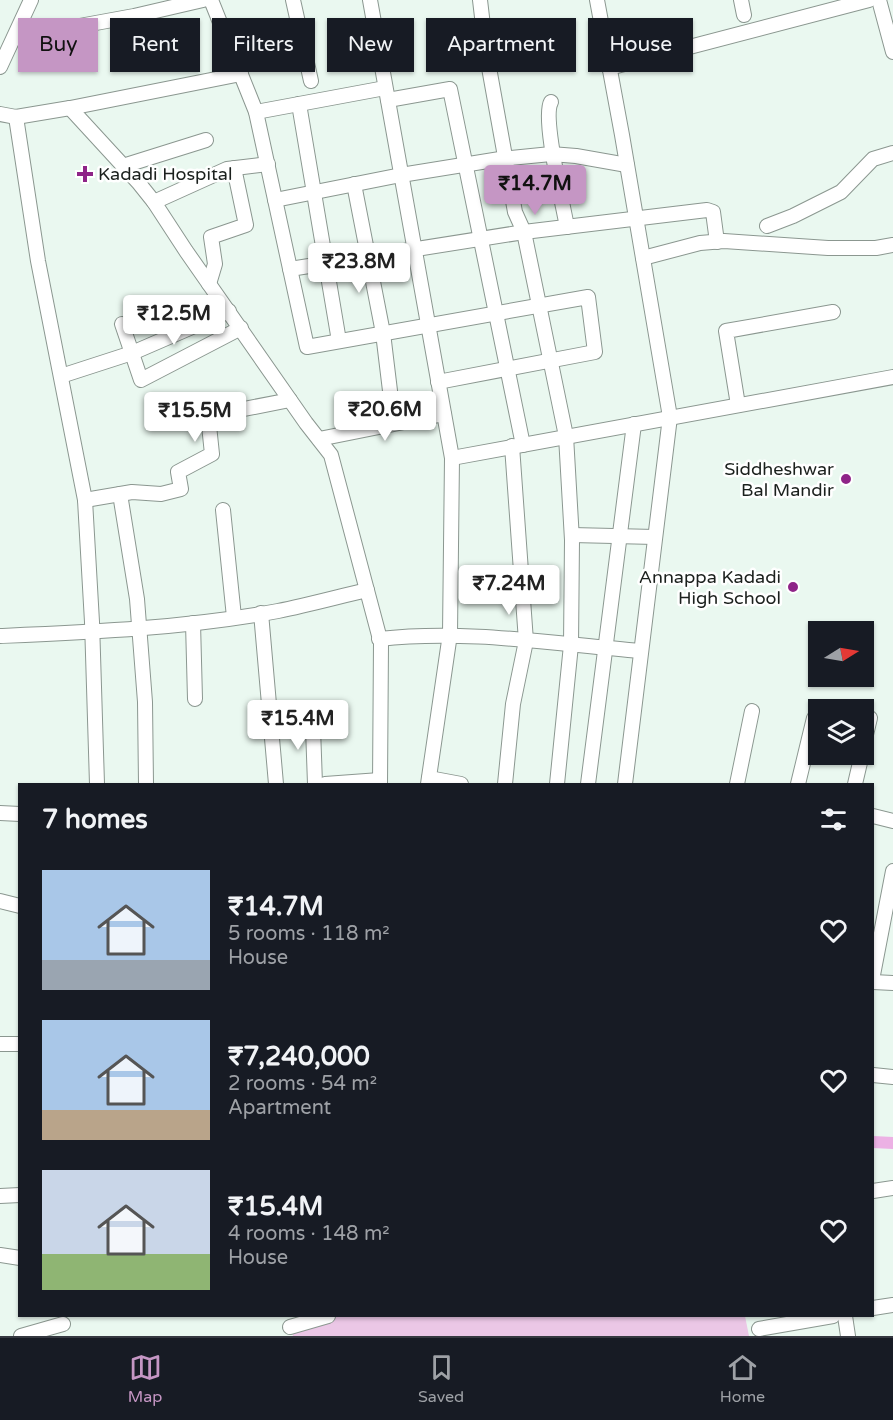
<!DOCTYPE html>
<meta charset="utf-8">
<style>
body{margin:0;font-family:"Varela Round",sans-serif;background:#20242c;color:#f1f3f6;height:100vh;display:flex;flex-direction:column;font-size:22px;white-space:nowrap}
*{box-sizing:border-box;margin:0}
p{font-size:20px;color:#9ea1a6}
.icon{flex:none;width:33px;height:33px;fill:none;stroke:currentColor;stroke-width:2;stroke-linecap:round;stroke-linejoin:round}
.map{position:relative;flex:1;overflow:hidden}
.drawer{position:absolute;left:18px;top:783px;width:856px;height:534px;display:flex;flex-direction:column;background:#171b24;border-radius:0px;box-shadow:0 2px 4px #0004}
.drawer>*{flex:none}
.banner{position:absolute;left:18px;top:18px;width:858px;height:54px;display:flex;gap:12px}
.needle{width:39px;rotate:79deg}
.controls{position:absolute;left:808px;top:621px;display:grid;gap:12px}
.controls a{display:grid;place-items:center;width:66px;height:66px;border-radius:0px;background:#171b24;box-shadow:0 2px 4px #0004;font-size:30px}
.price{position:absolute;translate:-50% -51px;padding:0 14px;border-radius:6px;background:#fff;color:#222;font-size:20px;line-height:39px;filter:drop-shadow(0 2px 3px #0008)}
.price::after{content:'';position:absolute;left:50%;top:36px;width:18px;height:14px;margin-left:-9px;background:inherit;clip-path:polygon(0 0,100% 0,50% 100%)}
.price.selected{background:#c596c4;color:#111}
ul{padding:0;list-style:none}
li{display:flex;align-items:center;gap:18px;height:150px;padding:0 24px}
li span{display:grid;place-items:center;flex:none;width:168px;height:120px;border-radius:0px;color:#555}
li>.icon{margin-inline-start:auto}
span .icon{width:72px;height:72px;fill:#fffc;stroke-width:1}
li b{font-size:26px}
h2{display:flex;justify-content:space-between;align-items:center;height:72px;padding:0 24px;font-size:26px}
.chip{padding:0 21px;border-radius:0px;background:#171b24;box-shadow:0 2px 4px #0004;font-size:21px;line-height:54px}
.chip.selected{background:#c596c4;color:#111}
.tab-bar{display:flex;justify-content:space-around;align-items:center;height:84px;border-top:2px solid #363941;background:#171b24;font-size:16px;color:#9ea1a6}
.tab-bar a{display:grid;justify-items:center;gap:3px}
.tab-bar .selected{color:#c596c4}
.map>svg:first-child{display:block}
</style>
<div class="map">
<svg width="893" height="1336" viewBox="0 0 893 1336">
<rect width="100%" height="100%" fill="#eaf8f0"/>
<path fill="#ebc7e6" d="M334 1316H745L749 1336H293L290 1327Z"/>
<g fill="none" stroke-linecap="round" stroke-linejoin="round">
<path stroke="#ecb1e4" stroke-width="12" d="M873 1142 893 1143"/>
<g stroke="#8b9790" stroke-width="16">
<g id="minor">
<path d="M211 0 256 112 307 347 588 297 595 352 438 382"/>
<path d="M293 0 311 81"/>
<path d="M370 0 452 458 450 634 428 784"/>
<path d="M480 0 486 51 515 212 524 232 566 436 572 540 571 645 557 784"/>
<path d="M597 0 622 135 670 417 625 784"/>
<path d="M741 0 744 15"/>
<path d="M879 0 893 52"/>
<path d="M14 38 134 16 203 0"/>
<path d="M0 67 31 0"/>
<path d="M609 68 869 0"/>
<path d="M388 100 450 89 523 445"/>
<path d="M551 102C542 118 563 204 567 227"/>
<path d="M299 104 339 341"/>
<path d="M70 108 138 182 154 202 186 251 306 423 331 455 381 643 380 784"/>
<path d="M256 112 385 88"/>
<path d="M0 114 16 117 70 108 241 74"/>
<path d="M16 117 38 261 85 500 92 622 97 784"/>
<path d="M123 166 206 140"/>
<path d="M354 184 383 333 391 399"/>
<path d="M275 200 401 175 500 159 551 154 576 156 627 165"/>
<path d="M154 202 227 169 268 164"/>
<path d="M767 226 793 216 841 192 873 159 893 153"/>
<path d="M643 258 700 243 724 241 828 248H876L893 245"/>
<path d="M290 269 524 232 707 210 713 212 717 242"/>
<path d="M209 284 215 264 211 237 246 225 234 168"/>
<path d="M122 324 141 380 241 328"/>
<path d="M61 376 132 353 229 311"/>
<path d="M738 405 726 331 833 312"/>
<path d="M319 439 444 414"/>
<path d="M452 458 893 377"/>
<path d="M120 494 137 599 145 702 146 784"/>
<path d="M85 500 132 492 161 494 181 489 178 472 212 454 208 416 290 400"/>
<path d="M223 510 234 617"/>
<path d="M572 535 655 537"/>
<path d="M261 613 276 784"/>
<path d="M193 623 195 699"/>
<path d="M0 636C92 632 187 628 278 611 308 605 337 597 367 590"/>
<path d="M379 639C466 629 554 644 640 651"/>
<path d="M271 728H313L315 784"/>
<path d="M864 743 870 718"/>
<path d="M429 778 461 784"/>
<path d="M325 784 380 780"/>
<path d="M505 784 513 704 526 641 512 446"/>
<path d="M588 784 634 424"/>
<path d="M737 784 752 711"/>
<path d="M798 784 814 718"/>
<path d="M855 784 862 754"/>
<path d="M0 813 20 814"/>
<path d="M873 816 893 821"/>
<path d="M0 901 20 906"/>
<path d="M873 975 893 871"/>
<path d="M873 982 893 983"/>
<path d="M0 1044H20"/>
<path d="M873 1075 893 1077"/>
<path d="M873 1191 893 1188"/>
<path d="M0 1196 20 1195"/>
<path d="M0 1255 20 1258"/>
<path d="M873 1308 893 1305"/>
<path d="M845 1316 848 1336"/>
<path d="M290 1327 328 1316"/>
<path d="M759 1329 833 1316"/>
<path d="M21 1336 63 1324"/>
</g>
</g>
<use href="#minor" stroke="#fff" stroke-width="14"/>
</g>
<g fill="#8f2488" stroke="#fff" stroke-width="2">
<path d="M82 165h6v6h6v6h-6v6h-6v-6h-6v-6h6z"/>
<circle cx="846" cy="479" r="6"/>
<circle cx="793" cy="587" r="6"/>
</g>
<g text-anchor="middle" stroke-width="5" stroke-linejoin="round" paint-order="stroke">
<g font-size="18" fill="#1b201d" stroke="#fff" text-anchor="end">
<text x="98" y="180" text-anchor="start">Kadadi Hospital</text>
<text x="834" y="475">Siddheshwar<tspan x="834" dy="21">Bal Mandir</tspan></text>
<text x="781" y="583">Annappa Kadadi<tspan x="781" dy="21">High School</tspan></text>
</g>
</g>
</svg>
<div class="controls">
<a><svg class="needle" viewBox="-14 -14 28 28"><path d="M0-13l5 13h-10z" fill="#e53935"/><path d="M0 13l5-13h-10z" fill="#9ea1a6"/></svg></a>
<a><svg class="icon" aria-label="layers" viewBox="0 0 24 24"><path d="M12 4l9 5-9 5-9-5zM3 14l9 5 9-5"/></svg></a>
</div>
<b class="price selected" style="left:535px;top:216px">₹14.7M</b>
<b class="price" style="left:359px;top:294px">₹23.8M</b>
<b class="price" style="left:174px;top:346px">₹12.5M</b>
<b class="price" style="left:385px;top:442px">₹20.6M</b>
<b class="price" style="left:195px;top:443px">₹15.5M</b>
<b class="price" style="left:509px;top:616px">₹7.24M</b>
<b class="price" style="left:298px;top:751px">₹15.4M</b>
<div class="banner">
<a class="chip selected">Buy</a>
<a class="chip">Rent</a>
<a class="chip">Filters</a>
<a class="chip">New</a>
<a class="chip">Apartment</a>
<a class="chip">House</a>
</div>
<section class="drawer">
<h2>7 homes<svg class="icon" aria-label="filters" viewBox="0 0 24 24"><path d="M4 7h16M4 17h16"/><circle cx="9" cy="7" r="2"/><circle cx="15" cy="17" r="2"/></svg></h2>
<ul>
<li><span style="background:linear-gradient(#a9c7e8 75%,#9aa5b1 0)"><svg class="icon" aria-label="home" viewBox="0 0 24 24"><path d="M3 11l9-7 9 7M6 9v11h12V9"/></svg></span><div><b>₹14.7M</b><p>5 rooms · 118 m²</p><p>House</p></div><svg class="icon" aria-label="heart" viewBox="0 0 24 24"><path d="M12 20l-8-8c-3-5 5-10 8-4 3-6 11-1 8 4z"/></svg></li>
<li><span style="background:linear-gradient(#a9c7e8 75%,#b9a48a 0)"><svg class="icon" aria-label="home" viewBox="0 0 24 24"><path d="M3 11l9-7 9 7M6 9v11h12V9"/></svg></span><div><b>₹7,240,000</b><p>2 rooms · 54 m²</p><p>Apartment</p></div><svg class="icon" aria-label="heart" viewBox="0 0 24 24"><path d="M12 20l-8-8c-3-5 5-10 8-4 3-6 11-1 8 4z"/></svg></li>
<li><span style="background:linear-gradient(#c9d6e8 70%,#8fb573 0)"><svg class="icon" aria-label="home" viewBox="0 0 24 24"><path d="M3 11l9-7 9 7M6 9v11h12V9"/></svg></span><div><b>₹15.4M</b><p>4 rooms · 148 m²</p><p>House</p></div><svg class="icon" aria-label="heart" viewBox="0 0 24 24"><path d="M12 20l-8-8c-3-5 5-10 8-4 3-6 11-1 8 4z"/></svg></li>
</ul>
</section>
</div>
<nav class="tab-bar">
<a class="selected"><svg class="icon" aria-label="map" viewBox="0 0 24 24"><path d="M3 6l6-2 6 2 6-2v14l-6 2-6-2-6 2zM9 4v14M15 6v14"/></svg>Map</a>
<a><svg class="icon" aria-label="saved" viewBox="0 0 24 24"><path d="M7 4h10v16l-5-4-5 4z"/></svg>Saved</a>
<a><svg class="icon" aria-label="home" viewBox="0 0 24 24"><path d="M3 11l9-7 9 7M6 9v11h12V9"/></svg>Home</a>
</nav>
